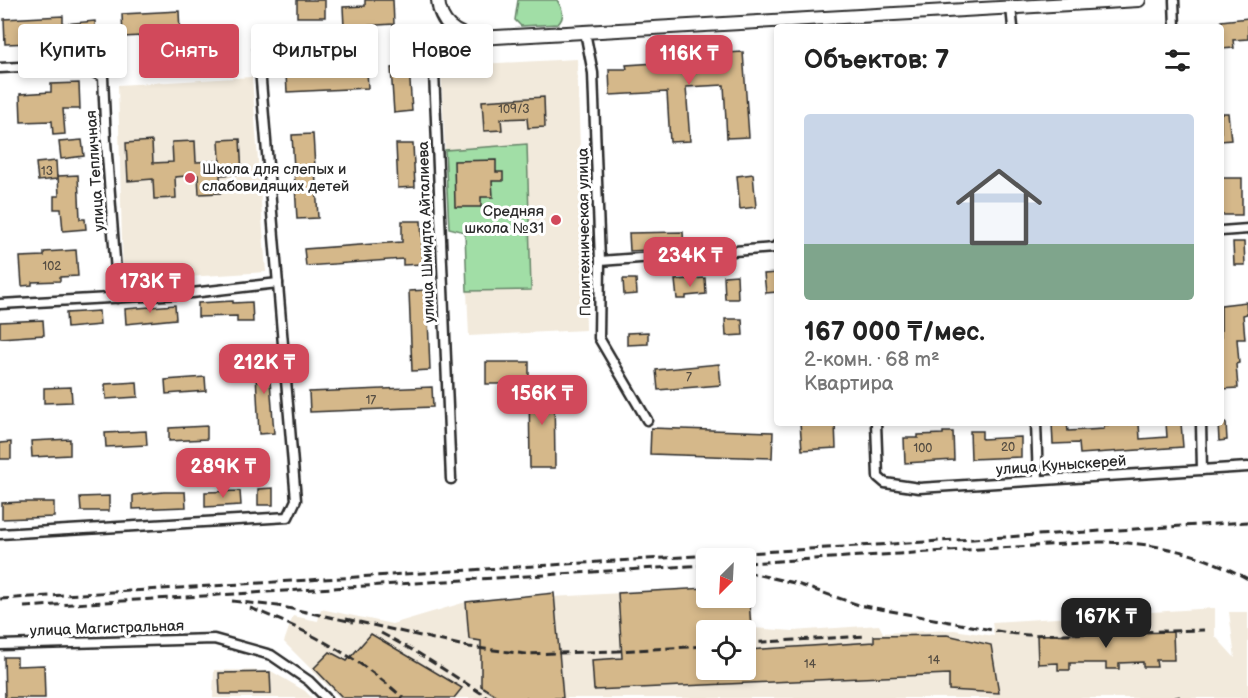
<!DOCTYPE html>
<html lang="ru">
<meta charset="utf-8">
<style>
body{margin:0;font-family:"Balsamiq Sans",sans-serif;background:#f6f6f6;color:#222;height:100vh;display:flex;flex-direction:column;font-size:22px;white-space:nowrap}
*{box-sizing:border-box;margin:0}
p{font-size:20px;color:#767676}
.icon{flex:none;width:33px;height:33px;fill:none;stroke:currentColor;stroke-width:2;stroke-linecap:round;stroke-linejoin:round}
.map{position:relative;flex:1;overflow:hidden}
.details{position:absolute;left:774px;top:24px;width:450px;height:402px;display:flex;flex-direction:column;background:#fff;border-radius:6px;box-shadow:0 3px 9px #0003}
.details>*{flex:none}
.hud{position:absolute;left:18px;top:24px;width:570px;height:54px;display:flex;gap:12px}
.needle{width:39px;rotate:204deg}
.controls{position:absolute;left:696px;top:548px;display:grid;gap:12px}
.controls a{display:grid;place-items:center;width:60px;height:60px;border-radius:6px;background:#fff;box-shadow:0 3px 9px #0003;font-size:30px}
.price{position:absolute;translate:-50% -51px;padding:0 14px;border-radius:12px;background:#d1495b;color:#fff;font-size:20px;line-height:39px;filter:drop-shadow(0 2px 3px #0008)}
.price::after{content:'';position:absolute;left:50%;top:36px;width:18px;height:14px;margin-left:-9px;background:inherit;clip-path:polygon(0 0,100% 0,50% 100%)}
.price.selected{background:#222;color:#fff}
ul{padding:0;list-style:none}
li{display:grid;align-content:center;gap:12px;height:318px;padding:0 30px}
li span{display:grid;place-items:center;height:186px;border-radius:6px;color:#555}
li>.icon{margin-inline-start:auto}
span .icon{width:108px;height:108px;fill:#fffc;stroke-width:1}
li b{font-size:26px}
h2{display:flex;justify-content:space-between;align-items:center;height:72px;padding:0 30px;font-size:26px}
.pill{padding:0 21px;border-radius:6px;background:#fff;box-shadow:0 3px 9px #0003;font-size:21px;line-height:54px}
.pill.selected{background:#d1495b;color:#fff}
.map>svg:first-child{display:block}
</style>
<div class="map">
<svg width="1248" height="698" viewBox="0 0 1248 698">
<rect width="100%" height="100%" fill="#fff"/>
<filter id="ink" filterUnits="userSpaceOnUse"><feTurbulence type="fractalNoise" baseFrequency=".0167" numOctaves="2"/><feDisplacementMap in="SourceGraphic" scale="12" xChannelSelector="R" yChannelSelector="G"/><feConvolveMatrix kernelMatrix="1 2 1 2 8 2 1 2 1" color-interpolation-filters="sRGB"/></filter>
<g filter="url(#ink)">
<g fill="#f2eadc" fill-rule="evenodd">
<path d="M577 59 586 330 469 336 467 291 531 290 527 145 445 150 441 66Z"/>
<path d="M252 77 266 272 123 281 118 85Z"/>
<path d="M746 586H748L753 628 793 631 879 625 883 633 954 630 994 636 992 622 1215 608V636L1235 658 1229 612H1248V698H340L284 642 293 616 318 621 321 609 392 624 466 602 706 588V597H746ZM706 630H746V669H706Z"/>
<path d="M214 670 271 671 305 691 312 698H213Z"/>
</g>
<g fill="#a1dea6" stroke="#668468" stroke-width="1.5">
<path d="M518 0H557C562 8 566 16 558 24L521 26 515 20Z"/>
<path d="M527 144 531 290 467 291 465 232 449 228 445 150Z"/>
</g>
<g fill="#d5b88a" stroke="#2b2b2b" stroke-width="1.5">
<rect x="297" y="0" width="28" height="17"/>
<path d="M365 0H393L394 24 344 27 343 7 365 6Z"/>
<path d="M179 11 180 34 123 37 122 14Z"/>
<path d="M63 16V24L95 21 96 35 64 37V42L5 44 4 19Z"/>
<path d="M1248 18V39L1233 40 1234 48 1221 49V21Z"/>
<path d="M688 41 689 55 743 52 749 137 727 138 724 85 686 87 690 141 670 142 667 92 610 95 609 69H627L626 65 671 62 670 43Z"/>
<path d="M409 67 412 111 394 113 391 68Z"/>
<path d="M367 70 368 88 287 92 286 74Z"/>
<path d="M79 83 80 109H63L65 134 53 135 52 121 21 122 20 94 51 92V84Z"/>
<path d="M544 97 545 127 528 128 527 118 501 119 502 130 484 131 482 101Z"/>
<path d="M1221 113H1228L1231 140 1221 141Z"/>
<path d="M313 134 318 218 297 219 292 135Z"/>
<path d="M240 139 242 174 220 175 221 193 199 194 198 175 175 177 176 198 154 199 153 179 128 181 126 143 152 141 153 163 173 162 172 142 195 141 196 162 220 161 219 140Z"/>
<path d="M82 140 84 156 61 159 59 142Z"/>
<path d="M396 144H413L415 187 398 188Z"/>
<path d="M496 160V172H503V181H492L493 197H481V207H455L454 161Z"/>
<path d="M56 161 57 179 38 181 36 163Z"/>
<path d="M753 174 756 207 740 209 737 176Z"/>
<path d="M78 175 80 219H85L86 229 63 231 61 209H54V196H59L58 176Z"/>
<rect x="1221" y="178" width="21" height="37"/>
<path d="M402 221H421L423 264 403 265V259L306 266 304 249 402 242Z"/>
<path d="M683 232 684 248 630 251 629 233Z"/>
<path d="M1233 242H1244L1245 265H1234Z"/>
<path d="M76 250 78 276 60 277V281L32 282V285L22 286 20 257 44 256V252Z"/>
<path d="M777 273V292L766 293 764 274Z"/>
<path d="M737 275 738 299H725L724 276Z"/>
<path d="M705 278 706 294 686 296V299H677L675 280Z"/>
<path d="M623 279H636L637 294 624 295Z"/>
<path d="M427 290 430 370 412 371 409 291Z"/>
<path d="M233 301V303L252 302 253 322H237V316L198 317V303Z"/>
<path d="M1246 302 1247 314 1243 315 1245 339H1237L1239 363 1236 364 1238 388 1221 389V305Z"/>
<path d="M175 305 176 319 126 324 125 309Z"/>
<path d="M99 311 100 325 67 328 66 313Z"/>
<path d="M725 319H742L743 335 726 336Z"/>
<path d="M43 320 44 335 0 338V322Z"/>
<path d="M648 332V344L627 345V333Z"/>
<path d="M268 354 274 433 259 434 255 355Z"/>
<rect x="486" y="362" width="43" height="22"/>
<path d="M719 364 721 385 658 390 656 370Z"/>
<path d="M205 377 206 391 166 394 165 380Z"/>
<path d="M137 382 138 397 106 399 105 384Z"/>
<path d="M529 384H554L555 468H530Z"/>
<path d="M71 387 72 402 44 403V388Z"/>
<path d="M432 387 433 407 310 412 309 392Z"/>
<path d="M800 423H835L836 448 802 450Z"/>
<path d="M1052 423H1067L1068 431 1104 429V425L1139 424 1140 439 1167 437 1166 423H1181L1183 447 1080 454 1079 443 1053 444Z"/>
<path d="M1218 423H1226L1227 440 1219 441Z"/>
<path d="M207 426V439L169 441V428Z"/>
<path d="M651 428 773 432 772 458 650 454Z"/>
<path d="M146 431 147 445 106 447 105 433Z"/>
<path d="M970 431H982V439L1021 437V457L971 459Z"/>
<path d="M943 432H953L954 460 905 463 904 438H918V435L943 434Z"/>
<path d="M70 439V455L32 457 31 441Z"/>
<path d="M11 442V459H0V443Z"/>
<path d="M273 488V505H258V489Z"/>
<path d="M240 491 241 505 205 507V492Z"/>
<path d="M164 492H185L186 507 133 509V495Z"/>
<path d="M109 496V511H81L80 497Z"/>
<path d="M22 502H54V517L2 519V503Z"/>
<path d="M706 588V597H749L751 630H706V669H746V650L874 642V636L947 635 991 645 999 693 949 690V674L594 690 592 660 622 658 618 593Z"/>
<path d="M554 593 563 698H500L481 686V641L469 639 466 602Z"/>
<path d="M1173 632 1174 660H1156L1157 667H1143V662L1119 663V669H1106V663H1070V670H1058V663L1038 664 1037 635Z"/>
<path d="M371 634 462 688 454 698H343L314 668 330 652 347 661Z"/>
<path d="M4 657H17V666L44 665 45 698H5Z"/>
<path d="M270 672 271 694H220L219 673Z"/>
</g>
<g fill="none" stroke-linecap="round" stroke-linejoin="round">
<g stroke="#2b2b2b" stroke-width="13">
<g id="street">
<path d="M1174 0 1175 27"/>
<path d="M1011 7 1013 27"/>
<path d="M585 32 593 73 600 261 599 338 647 420"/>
<path d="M0 68 78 64 103 77 106 142 118 298"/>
<path d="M1221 231 1248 229"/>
<path d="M600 261 774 248 777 245"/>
<path d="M0 304 183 294 278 283"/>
<path d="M876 423 878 477 885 483 919 488 1248 467"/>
<path d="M1036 423 1038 480"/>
<path d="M1201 423 1202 470"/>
<path d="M451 479 433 48 455 31"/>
<path d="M0 534 288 517 296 500 258 45"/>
<path d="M0 645 214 639 271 655 309 681 326 698"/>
</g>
</g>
<g stroke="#2b2b2b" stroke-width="16">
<path id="secondary" d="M438 0C440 24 456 36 479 38L1139 0"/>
</g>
<use href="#street" stroke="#fff" stroke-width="8"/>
<use href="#secondary" stroke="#fff" stroke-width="12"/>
<g stroke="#2b2b2b" stroke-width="3" stroke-dasharray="9 4.5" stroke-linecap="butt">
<path d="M746 563 1099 542C1154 542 1199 552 1248 579"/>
<path d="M746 572 794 583 859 605 1008 633 1028 635 1204 630"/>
<path d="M0 599 1248 522"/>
<path d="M232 601 278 606 353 622"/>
<path d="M24 607 706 565"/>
<path d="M250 608C305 629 359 657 403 698"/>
<path d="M346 619 469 647 526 654 618 651 706 646"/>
<path d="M381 633 418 653 489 698"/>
<path d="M746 643 865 636"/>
<path d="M1174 698 1180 697"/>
</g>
</g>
</g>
<g fill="#d1495b" stroke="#fff" stroke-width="2">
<circle cx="190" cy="178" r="6"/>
<circle cx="556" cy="220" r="6"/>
</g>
<g text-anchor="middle" stroke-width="6" stroke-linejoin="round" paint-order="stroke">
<g font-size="12" fill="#564e43">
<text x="514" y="113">109/3</text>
<text x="47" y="175">13</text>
<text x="52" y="270">102</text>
<text x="689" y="381">7</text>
<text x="371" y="404">17</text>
<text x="1008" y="451">20</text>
<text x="923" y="452">100</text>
<text x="934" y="664">14</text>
<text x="810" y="668">14</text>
</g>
<g font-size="15" fill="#2b2b2b" stroke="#fff" text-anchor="start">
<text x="202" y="174">Школа для слепых и<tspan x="202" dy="17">слабовидящих детей</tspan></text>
<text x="544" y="216" text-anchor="end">Средняя<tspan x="544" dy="17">школа №31</tspan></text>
</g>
<g font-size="15" fill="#2b2b2b" stroke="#fff">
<text transform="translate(95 171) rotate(-94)" y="5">улица Тепличная</text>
<text transform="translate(426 232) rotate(-92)" y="5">улица Шмидта Айталиева</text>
<text transform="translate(584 232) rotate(-91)" y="5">Политехническая улица</text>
<text transform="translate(1061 465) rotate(-4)" y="5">улица Куныскерей</text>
<text transform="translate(107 628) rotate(-2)" y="5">улица Магистральная</text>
</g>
</g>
</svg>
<div class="controls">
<a><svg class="needle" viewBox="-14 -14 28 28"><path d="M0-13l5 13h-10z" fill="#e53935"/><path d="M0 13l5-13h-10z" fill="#767676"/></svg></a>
<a><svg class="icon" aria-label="locate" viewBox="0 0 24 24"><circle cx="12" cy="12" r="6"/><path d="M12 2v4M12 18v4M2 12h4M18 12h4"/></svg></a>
</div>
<b class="price" style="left:689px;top:86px">116K ₸</b>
<b class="price" style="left:690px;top:288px">234K ₸</b>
<b class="price" style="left:150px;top:314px">173K ₸</b>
<b class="price" style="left:264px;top:395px">212K ₸</b>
<b class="price" style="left:542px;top:426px">156K ₸</b>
<b class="price" style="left:223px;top:499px">289K ₸</b>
<b class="price selected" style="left:1106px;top:649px">167K ₸</b>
<div class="hud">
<a class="pill">Купить</a>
<a class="pill selected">Снять</a>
<a class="pill">Фильтры</a>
<a class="pill">Новое</a>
</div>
<section class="details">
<h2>Объектов: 7<svg class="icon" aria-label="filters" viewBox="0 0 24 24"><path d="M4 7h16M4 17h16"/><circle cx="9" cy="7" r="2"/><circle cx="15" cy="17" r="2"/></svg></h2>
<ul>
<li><span style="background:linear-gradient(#c9d6e8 70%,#7fa58c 0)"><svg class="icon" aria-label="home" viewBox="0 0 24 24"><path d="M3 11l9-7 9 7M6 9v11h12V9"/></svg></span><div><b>167 000 ₸/мес.</b><p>2-комн. · 68 m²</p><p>Квартира</p></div></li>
</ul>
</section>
</div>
